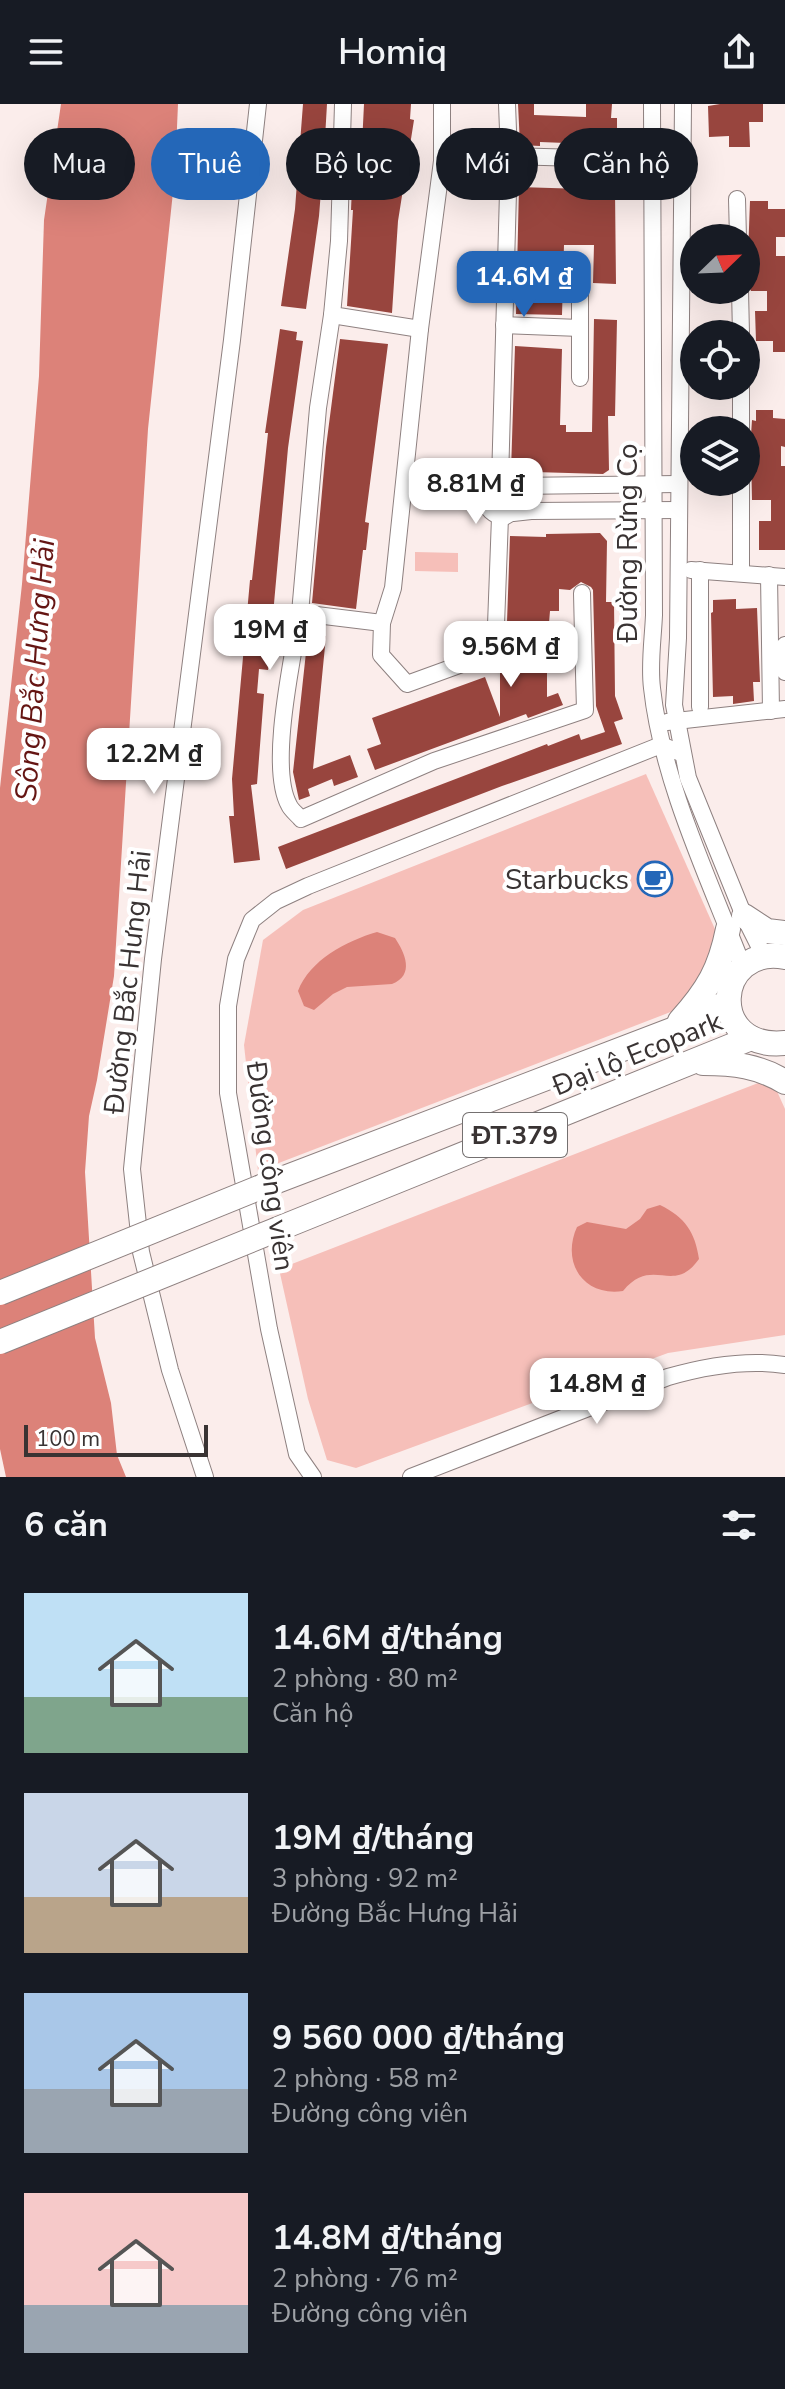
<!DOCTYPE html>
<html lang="vi">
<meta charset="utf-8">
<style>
body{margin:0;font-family:"Nunito Sans",sans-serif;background:#242831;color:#f1f3f6;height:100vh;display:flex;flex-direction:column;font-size:30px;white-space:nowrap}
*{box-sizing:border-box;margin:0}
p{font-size:26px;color:#9ea1a6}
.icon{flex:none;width:44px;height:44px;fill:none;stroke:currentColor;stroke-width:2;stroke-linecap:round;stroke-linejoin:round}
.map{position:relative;height:1373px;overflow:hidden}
.panel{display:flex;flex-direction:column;background:#171b24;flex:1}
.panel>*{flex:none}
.hud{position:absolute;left:24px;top:24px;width:738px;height:72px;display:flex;gap:16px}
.needle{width:52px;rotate:67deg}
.tools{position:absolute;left:680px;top:120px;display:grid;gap:16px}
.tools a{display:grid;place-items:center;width:80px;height:80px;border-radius:50%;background:#171b24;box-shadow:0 8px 32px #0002;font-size:40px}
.scale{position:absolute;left:24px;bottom:20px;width:184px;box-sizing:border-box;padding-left:8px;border:4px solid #393333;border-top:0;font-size:22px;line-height:28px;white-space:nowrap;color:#393333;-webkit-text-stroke:6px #fff;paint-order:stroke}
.price{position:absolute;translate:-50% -68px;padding:0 18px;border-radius:16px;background:#fff;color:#222;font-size:26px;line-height:52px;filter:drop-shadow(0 2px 4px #0008)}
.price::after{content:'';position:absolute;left:50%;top:48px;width:24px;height:18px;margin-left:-12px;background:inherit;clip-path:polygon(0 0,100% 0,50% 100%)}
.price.on{background:#2467b8;color:#fff}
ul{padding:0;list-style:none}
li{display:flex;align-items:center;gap:24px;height:200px;padding:0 24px}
li span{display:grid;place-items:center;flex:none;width:224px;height:160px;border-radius:0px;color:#555}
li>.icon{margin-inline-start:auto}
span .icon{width:96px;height:96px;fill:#fffc;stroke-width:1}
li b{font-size:34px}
h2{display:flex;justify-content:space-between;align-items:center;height:96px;padding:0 24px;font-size:34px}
.chip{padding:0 28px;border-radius:36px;background:#171b24;box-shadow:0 8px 32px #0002;font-size:28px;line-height:72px}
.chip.on{background:#2467b8;color:#fff}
header{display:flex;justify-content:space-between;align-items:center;height:104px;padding:0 24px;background:#171b24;font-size:36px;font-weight:600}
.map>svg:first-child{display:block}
</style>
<header><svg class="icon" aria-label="menu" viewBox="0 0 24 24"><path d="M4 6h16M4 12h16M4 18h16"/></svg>Homiq<svg class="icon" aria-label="share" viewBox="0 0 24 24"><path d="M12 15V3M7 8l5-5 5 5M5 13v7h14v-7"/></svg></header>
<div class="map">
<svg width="785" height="1373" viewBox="0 0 785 1373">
<rect width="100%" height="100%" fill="#fbedeb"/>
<g fill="#f6bfb9">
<path d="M415 448 458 449V468L415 467Z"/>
<path d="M646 670 718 832 713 862 681 904 258 1067 244 941 263 836 303 806Z"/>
<path d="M771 974 785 1005V1231L668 1249 356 1364 327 1356 308 1295 279 1165Z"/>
</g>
<g fill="#dc8279">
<path d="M61 0H178L175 69 148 325 114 872 97 976 89 1012 85 1068 95 1234 111 1299 117 1351 126 1373H6L0 1345V684L22 480 39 272 44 116Z"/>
<path d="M377 828 395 834C405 849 415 871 392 880L347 883 333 890 314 906 304 902 298 887C310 856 346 837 377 828Z"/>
<path d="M660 1101C685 1113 695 1128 699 1155 673 1192 653 1151 623 1187 583 1193 561 1158 577 1123L587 1118 626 1125 640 1115 647 1105Z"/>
</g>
<g fill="#98453e">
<path d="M303 0H327L323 68H315L314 87H321L319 112 306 205 281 202 295 105Z"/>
<path d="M364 0H411L410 15 414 16 398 117 392 209 347 202 353 106H351L352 83 384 87 390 43 362 41Z"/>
<path d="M518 0H534V11L586 13V0H612L611 14H617V41L540 38V42L520 41Z"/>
<path d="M720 0H763V18H749L750 43H729V32L709 33 708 2Z"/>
<path d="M519 83 615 86 616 180 593 179 594 141H564L562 211 516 210Z"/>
<path d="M750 97H768V105H785V133H776V152H785V248H773V237H756L755 207H767V187H751L747 178Z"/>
<path d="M594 215 617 216 615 312H608L609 366 603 370 534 368V371H518L511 367 515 242 562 245 560 321H566V328H592Z"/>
<path d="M280 225 297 228 296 236 303 237 288 344 268 566 259 565 257 589 264 590 257 680 251 681 260 756 234 759 229 712H234L232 675 250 476H252L268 329H265Z"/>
<path d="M340 235 388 240 365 418 369 419 366 446H363L356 505 312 499 326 343Z"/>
<path d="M756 306H773V314L785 315V343L781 342V362H785V446H759V417H771V396H752L751 348 746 347V336L751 331 752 316 756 317Z"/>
<path d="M600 429 607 437 606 498H614L615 592 623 615 614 618 622 640 502 682 286 765 278 743 547 640 548 642 579 630 581 636 605 628 596 602 593 486 591 483 581 478 570 486 559 485V507H550L549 519 507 518 510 432 546 433V430Z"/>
<path d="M736 495V505L757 504 760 578H753L754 597 733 600V592L713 593 711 509 713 508V496Z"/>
<path d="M308 530 326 532 313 665 350 651 358 673 334 682 332 675 308 685 310 692 299 696 293 668Z"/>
<path d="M557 548V561H547V593L558 589 563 601 528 614 526 610 375 666 367 645 381 640 372 614 485 573 500 613V561H533V549Z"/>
</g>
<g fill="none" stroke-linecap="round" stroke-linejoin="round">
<g stroke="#8e8180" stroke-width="18">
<g id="minor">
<path d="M343 0 339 137 332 211 420 225"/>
<path d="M442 0V57L420 225 393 484 382 519 381 551 407 580 495 548 500 413"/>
<path d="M507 0 509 52 684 57"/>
<path d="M652 0 654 511C653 535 649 560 652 584 662 677 709 775 743 863"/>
<path d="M683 0 678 534 674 601 688 674 744 812 764 852"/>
<path d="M442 57 509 52 500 377"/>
<path d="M737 95 738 134"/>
<path d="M740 186 741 230"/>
<path d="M332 211 318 304 300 509 382 519"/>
<path d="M504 221 580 224V171"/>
<path d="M580 224V274"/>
<path d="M741 282V326"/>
<path d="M741 378V468"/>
<path d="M515 382 521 394 516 406 504 413C482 410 478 385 500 377L515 382 678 380"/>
<path d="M513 409 531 407 678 406"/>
<path d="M691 466 785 473"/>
<path d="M769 471 771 607"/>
<path d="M582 489 583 532"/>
<path d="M300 509C293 553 268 663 289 701 291 706 298 711 301 715L434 657 585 606 583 532 496 528"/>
<path d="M785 541 781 546 782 564 785 568"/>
<path d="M700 603V466"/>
<path d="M667 618 785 605"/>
<path d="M205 1373 170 1266 141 1148 132 1065 153 855 232 236 258 0"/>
<path d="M313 1373 297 1350 269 1225 228 989V902L236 855 252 816 276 797 308 782 661 641 681 649"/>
<path d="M411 1373 668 1273C706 1262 745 1255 785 1261"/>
</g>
</g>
<g stroke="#8e8180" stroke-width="26">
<g id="highway">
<path d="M744 812 767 827 785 829"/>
<path d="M785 853C714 840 706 947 785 939"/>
<path d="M680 917C708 886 720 865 728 825"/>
<path d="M703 959C734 959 759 962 785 978"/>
<path d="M261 1083 672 926 728 898"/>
<path d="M278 1125 751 934"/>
</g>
</g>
<use href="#minor" stroke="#fff" stroke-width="16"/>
<use href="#highway" stroke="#fff" stroke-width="24"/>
<g stroke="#8e8180" stroke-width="26" stroke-linecap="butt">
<g id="highway-bridge">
<path d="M0 1189 261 1083"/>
<path d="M0 1238 278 1125"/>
</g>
</g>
<use href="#highway-bridge" stroke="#fff" stroke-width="24"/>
</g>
<defs>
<g id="cafe-ring" transform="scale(1.8)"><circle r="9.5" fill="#fff" stroke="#2467b8" stroke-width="1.5"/><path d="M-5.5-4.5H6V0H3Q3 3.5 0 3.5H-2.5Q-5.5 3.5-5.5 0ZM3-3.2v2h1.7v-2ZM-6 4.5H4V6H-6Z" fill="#2467b8"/></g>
</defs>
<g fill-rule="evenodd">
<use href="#cafe-ring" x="655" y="775"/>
</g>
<g text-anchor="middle" stroke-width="8" stroke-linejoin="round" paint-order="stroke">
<rect fill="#fff" stroke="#747070" stroke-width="2" x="463" y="1009" width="104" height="44" rx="6"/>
<g font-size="26" font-weight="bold" fill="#393333">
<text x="515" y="1040">ĐT.379</text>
</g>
<g font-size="28" fill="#393333" stroke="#fff">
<text transform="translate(627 439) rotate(-90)" y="10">Đường Rừng Cọ</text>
<text transform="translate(127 878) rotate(-84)" y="10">Đường Bắc Hưng Hải</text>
<text transform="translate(637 949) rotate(-22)" y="10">Đại lộ Ecopark</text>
<text transform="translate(271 1062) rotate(82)" y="10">Đường công viên</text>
</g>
<g font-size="28" fill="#393333" stroke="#fff" text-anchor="end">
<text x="629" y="785">Starbucks</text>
</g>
<g font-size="30" font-style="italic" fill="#651513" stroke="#fff">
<text transform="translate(35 566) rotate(-86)" y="10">Sông Bắc Hưng Hải</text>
</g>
</g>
</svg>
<div class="tools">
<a><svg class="needle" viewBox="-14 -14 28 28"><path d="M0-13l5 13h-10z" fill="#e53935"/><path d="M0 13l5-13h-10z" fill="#9ea1a6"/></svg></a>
<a><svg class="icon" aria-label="locate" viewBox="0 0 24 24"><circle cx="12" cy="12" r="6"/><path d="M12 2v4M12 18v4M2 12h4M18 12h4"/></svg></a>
<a><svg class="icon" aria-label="layers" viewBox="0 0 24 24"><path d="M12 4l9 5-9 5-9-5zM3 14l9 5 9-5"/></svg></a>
</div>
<div class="scale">100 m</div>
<b class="price on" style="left:524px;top:215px">14.6M ₫</b>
<b class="price" style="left:476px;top:422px">8.81M ₫</b>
<b class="price" style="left:270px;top:568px">19M ₫</b>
<b class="price" style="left:511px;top:585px">9.56M ₫</b>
<b class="price" style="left:154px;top:692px">12.2M ₫</b>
<b class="price" style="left:597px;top:1322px">14.8M ₫</b>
<div class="hud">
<a class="chip">Mua</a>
<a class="chip on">Thuê</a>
<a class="chip">Bộ lọc</a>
<a class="chip">Mới</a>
<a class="chip">Căn hộ</a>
</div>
</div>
<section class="panel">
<h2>6 căn<svg class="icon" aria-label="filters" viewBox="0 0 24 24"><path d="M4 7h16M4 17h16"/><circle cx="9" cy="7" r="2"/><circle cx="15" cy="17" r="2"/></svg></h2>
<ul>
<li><span style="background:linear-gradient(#bfe0f5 65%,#7fa58c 0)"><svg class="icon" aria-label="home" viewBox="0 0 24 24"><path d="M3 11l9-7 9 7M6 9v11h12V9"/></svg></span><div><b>14.6M ₫/tháng</b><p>2 phòng · 80 m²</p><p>Căn hộ</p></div></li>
<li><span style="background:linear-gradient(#c9d6e8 65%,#b9a48a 0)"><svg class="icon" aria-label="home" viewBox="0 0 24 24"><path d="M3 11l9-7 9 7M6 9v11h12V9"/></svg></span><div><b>19M ₫/tháng</b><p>3 phòng · 92 m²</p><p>Đường Bắc Hưng Hải</p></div></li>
<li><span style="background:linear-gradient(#a9c7e8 60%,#9aa5b1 0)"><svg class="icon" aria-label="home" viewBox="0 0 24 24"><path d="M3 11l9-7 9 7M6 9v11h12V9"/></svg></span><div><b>9 560 000 ₫/tháng</b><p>2 phòng · 58 m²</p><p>Đường công viên</p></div></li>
<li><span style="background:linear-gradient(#f6c9c9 70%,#9aa5b1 0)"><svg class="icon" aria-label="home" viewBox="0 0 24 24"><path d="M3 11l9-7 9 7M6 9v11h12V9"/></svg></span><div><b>14.8M ₫/tháng</b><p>2 phòng · 76 m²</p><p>Đường công viên</p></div></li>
</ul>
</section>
